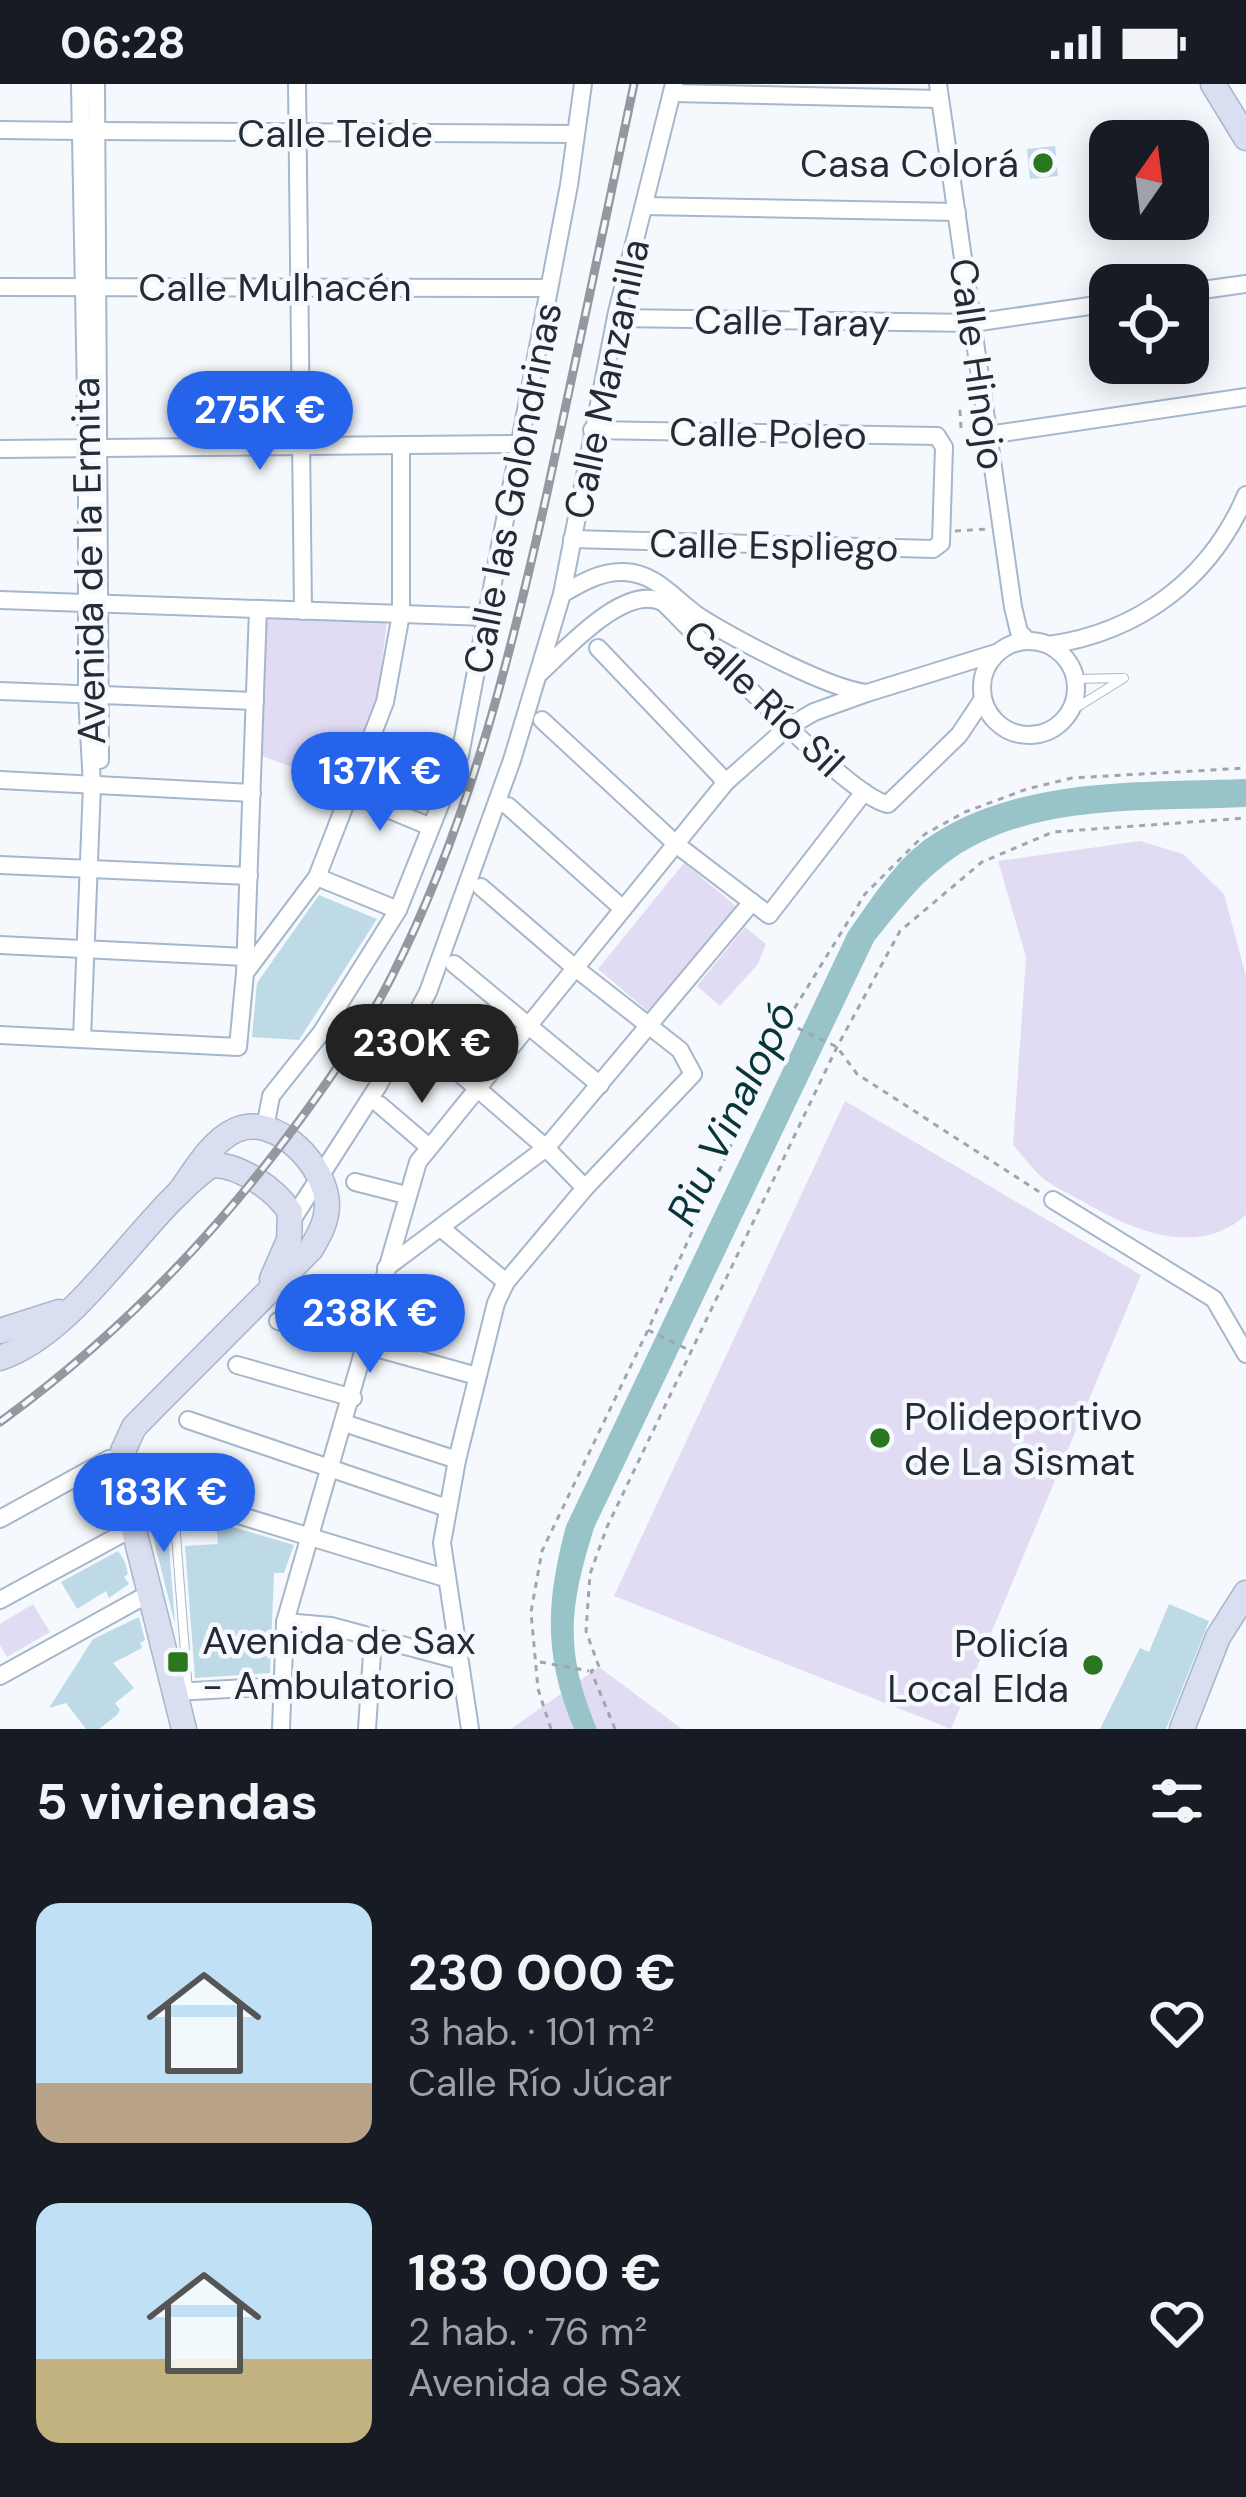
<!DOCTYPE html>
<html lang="es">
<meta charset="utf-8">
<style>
body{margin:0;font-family:"DM Sans",sans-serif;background:#20242c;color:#f1f3f6;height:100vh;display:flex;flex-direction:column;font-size:45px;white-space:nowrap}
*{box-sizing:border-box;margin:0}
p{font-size:39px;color:#9ea1a6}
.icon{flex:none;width:66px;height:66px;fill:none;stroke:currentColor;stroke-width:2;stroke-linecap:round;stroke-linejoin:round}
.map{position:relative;height:1645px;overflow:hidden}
.side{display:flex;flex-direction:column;background:#171b24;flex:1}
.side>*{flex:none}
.needle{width:78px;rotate:14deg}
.buttons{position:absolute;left:1089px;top:36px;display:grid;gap:24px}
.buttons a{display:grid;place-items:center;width:120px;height:120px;border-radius:24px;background:#171b24;box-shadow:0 6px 30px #0003;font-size:60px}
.price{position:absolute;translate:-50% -102px;padding:0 27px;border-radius:42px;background:#2563eb;color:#fff;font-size:39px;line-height:78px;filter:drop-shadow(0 3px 6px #0008)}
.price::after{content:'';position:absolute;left:50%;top:72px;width:36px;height:27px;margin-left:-18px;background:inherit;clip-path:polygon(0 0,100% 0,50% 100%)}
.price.selected{background:#222;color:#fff}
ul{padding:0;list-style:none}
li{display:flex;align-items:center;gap:36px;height:300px;padding:0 36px}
li span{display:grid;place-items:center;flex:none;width:336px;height:240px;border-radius:24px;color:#555}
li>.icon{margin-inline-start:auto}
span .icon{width:144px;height:144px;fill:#fffc;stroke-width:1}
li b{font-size:51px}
h2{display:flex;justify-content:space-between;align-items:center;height:144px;padding:0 36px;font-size:51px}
.status{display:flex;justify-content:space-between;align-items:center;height:84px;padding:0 60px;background:#171b24;direction:ltr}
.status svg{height:33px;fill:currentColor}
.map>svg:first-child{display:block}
</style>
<div class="status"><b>06:28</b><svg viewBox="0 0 49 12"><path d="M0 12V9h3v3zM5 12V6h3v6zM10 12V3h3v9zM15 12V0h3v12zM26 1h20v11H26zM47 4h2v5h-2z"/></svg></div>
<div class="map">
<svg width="1246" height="1645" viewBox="0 0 1246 1645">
<rect width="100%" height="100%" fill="#f5f9fd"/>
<g fill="#e1dcf4">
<path d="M266 532 387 537 377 618 343 702 259 671Z"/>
<path d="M1140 757 1183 770 1224 810 1246 892V1131C1198 1174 1135 1147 1087 1120 1074 1112 1058 1105 1045 1096 1033 1086 1023 1072 1013 1061L1026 873 998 777Z"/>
<path d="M684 779 738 824 651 930 598 885Z"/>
<path d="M745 843 766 860 758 880 720 922 697 902Z"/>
<path d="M845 1017 1141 1191 951 1645 614 1512Z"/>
<path d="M33 1520 50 1548 7 1573 0 1561V1540Z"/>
<path d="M599 1583 682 1645H511Z"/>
</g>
<path fill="#97c3c9" d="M1246 695V723C1147 728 1025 717 943 782 916 803 896 830 874 857L594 1444C569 1525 564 1566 597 1645H574C543 1571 546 1518 566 1442L848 848C872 815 897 773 932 751 1024 692 1142 699 1246 695Z"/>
<g fill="#bedae7">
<path d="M1055 62 1058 92 1030 95 1027 65Z"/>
<path d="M319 811 377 835 299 956 252 953 257 899Z"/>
<path d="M167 1436 175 1540 149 1437Z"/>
<path d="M216 1438 294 1461 284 1489H274L270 1589 195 1594 185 1462 218 1460Z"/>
<path d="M118 1467 125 1478 128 1490 124 1493 129 1500 109 1514 106 1507 77 1525 61 1498Z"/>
<path d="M1169 1520 1209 1537 1166 1645H1100L1140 1564 1149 1568Z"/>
<path d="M139 1533 145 1556 140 1559 142 1564 113 1579 134 1604 115 1619 120 1626 117 1631 99 1645H86L66 1619 49 1624 93 1555Z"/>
</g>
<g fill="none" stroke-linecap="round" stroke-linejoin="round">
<g stroke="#a5b7cb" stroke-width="10">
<g id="lane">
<path d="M1076 595 1122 594"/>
<path d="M1071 627 1124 594"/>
<path d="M173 1412 188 1607"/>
</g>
</g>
<g stroke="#a5b7cb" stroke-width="20">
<g id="street">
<path d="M80 0 87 364V611L92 701 82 954"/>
<path d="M96 0 100 676"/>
<path d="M297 0 303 527"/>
<path d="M938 0 1013 523 1019 548 1027 556"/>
<path d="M672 9 940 15"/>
<path d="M0 46 80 47"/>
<path d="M96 47 574 50"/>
<path d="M644 122 957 128"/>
<path d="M0 203 549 204"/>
<path d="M1188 208 1246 200"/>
<path d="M616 234 973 239 1110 219"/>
<path d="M988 351 1246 313"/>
<path d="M0 365 520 360"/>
<path d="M572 455 933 465 941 459 944 363 937 352 592 346"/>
<path d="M562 510C581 499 601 487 624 488 658 489 676 518 703 535 739 557 827 604 866 609"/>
<path d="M0 516 487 533"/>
<path d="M258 525 245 889 317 793 385 618 401 530V361"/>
<circle cx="1029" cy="604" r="47"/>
<path d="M1049 561C1139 548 1210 495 1246 411"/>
<path d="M598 564 726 698"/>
<path d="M540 589C567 564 627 497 664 519 700 554 850 715 888 720L959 651 983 615"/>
<path d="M0 607 255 617"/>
<path d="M542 636 677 761 769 831 864 708"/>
<path d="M0 696 252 709"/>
<path d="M349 709 431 743"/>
<path d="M508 722 623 825"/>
<path d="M0 781 249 792"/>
<path d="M317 793 398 826"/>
<path d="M0 861 246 873"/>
<path d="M454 880 600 1001"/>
<path d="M0 951 238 963 245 889"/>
<path d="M419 954 546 1064 585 1104"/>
<path d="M380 1021 429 1063"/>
<path d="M265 1044 271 1012 321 949 398 826 460 671 569 101 583 0"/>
<path d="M355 1098 406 1111"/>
<path d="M1053 1116 1214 1215 1246 1270"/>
<path d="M292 1136 378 1002 428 908 512 676 562 510 617 228 674 0"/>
<path d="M442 1145 506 1198"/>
<path d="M386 1184 546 1064 752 818"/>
<path d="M278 1237 477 1292"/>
<path d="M237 1281 353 1314"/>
<path d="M188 1336 447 1424"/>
<path d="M344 1339 457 1376"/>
<path d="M143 1402 445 1494"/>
<path d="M0 1435 109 1375H121"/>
<path d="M0 1516 133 1444"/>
<path d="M285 1538 331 1542 458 1576"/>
<path d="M0 1592 150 1509"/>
<path d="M175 1608 283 1602"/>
<path d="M281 1645 285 1538 418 1078 726 698 788 643 814 628 867 609 996 569"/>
<path d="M367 1645 373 1555"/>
<path d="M470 1645 442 1459 457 1376 496 1219 506 1198 585 1104 693 990 680 966 574 883 481 803"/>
</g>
</g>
<g stroke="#a5b7cb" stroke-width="27">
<g id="secondary">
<path d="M1213 0 1246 54"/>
<path d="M179 1109C194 1088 211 1057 236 1046 276 1028 327 1083 327 1121 327 1138 319 1151 311 1165L134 1343 123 1367 122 1398 184 1645"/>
<path d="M0 1247 59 1228"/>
<path d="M0 1274C81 1246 139 1133 211 1081 239 1080 275 1105 290 1128L289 1156 272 1195"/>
<path d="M1182 1645 1218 1553 1246 1509"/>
</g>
</g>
<g stroke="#a1a6ac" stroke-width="3" stroke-dasharray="6 6" stroke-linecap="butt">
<path d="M961 344 960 327H970"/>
<path d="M955 447 987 445"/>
<path d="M787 939 837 963 857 990 1041 1109"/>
<path d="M648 1246 687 1265"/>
<path d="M540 1578 589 1587"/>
<path d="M551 1645 538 1605 531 1528 542 1467 648 1246 786 938 865 810 925 750 965 728 1027 705 1072 694 1246 684"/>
<path d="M615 1645 591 1587 599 1583 586 1547 590 1490 607 1443 837 963 900 847 982 778 1053 748 1246 734"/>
</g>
<use href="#lane" stroke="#fff" stroke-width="8"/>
<use href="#street" stroke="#fff" stroke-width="16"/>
<use href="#secondary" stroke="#d9def0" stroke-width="24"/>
<g stroke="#94999f" stroke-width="9">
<path id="rail" d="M0 1338C117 1253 214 1153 299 1037 333 991 366 943 392 892 469 740 510 574 547 409 577 273 605 136 634 0"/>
</g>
<use href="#rail" stroke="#f5f9fd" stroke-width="4.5" stroke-dasharray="14" stroke-linecap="butt"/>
</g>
<g fill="#2a771f" stroke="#f5f9fd" stroke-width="4.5">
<circle cx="1043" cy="79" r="12"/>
<circle cx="880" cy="1354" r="12"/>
<rect x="166" y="1566" width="24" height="24" rx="6"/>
<circle cx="1093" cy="1581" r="12"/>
</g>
<g text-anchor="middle" stroke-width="9" stroke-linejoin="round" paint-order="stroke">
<g font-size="39" fill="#242b32" stroke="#f5f9fd">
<text x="335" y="63">Calle Teide</text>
<text x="275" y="217">Calle Mulhacén</text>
<text transform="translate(792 237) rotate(1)" y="14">Calle Taray</text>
<text transform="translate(978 280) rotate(82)" y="14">Calle Hinojo</text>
<text transform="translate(606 295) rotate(-78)" y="14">Calle Manzanilla</text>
<text transform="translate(768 349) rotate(1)" y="14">Calle Poleo</text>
<text transform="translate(512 404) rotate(-79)" y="14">Calle las Golondrinas</text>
<text transform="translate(774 461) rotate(1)" y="14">Calle Espliego</text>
<text transform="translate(88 477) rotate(-91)" y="14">Avenida de la Ermita</text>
<text transform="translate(764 614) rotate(44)" y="14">Calle Río Sil</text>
</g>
<g font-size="39" fill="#242b32" stroke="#f5f9fd" text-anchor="end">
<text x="1019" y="93">Casa Colorá</text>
<text x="904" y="1346" text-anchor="start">Polideportivo<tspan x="904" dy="45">de La Sismat</tspan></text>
<text x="202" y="1570" text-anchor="start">Avenida de Sax<tspan x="202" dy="45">- Ambulatorio</tspan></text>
<text x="1069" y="1573">Policía<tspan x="1069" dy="45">Local Elda</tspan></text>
</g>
<g font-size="42" font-style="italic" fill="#08343a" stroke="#f5f9fd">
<text transform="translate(731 1029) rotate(-64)" y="15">Riu Vinalopó</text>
</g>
</g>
</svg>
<div class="buttons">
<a><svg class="needle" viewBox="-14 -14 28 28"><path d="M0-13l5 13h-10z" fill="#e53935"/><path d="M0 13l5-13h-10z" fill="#9ea1a6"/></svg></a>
<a><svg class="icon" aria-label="locate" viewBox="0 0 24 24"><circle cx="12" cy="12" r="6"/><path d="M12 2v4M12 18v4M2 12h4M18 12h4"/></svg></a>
</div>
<b class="price" style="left:260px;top:389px">275K €</b>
<b class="price" style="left:380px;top:750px">137K €</b>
<b class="price selected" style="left:422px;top:1022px">230K €</b>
<b class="price" style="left:370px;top:1292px">238K €</b>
<b class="price" style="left:164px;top:1471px">183K €</b>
</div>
<section class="side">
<h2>5 viviendas<svg class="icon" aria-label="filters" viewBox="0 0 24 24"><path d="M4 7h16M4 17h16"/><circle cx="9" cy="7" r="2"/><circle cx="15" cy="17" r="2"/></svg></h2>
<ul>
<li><span style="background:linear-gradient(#bfe0f5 75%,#b9a48a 0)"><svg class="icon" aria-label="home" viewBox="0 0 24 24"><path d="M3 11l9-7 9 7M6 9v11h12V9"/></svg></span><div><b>230 000 €</b><p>3 hab. · 101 m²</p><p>Calle Río Júcar</p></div><svg class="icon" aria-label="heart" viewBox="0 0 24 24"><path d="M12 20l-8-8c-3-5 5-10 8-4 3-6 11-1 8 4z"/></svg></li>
<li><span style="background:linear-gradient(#bfe0f5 65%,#c2b280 0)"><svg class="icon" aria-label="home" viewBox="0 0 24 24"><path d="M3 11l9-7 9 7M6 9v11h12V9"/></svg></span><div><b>183 000 €</b><p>2 hab. · 76 m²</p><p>Avenida de Sax</p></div><svg class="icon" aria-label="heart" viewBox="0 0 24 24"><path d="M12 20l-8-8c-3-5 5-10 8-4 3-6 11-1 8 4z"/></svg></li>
</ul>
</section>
